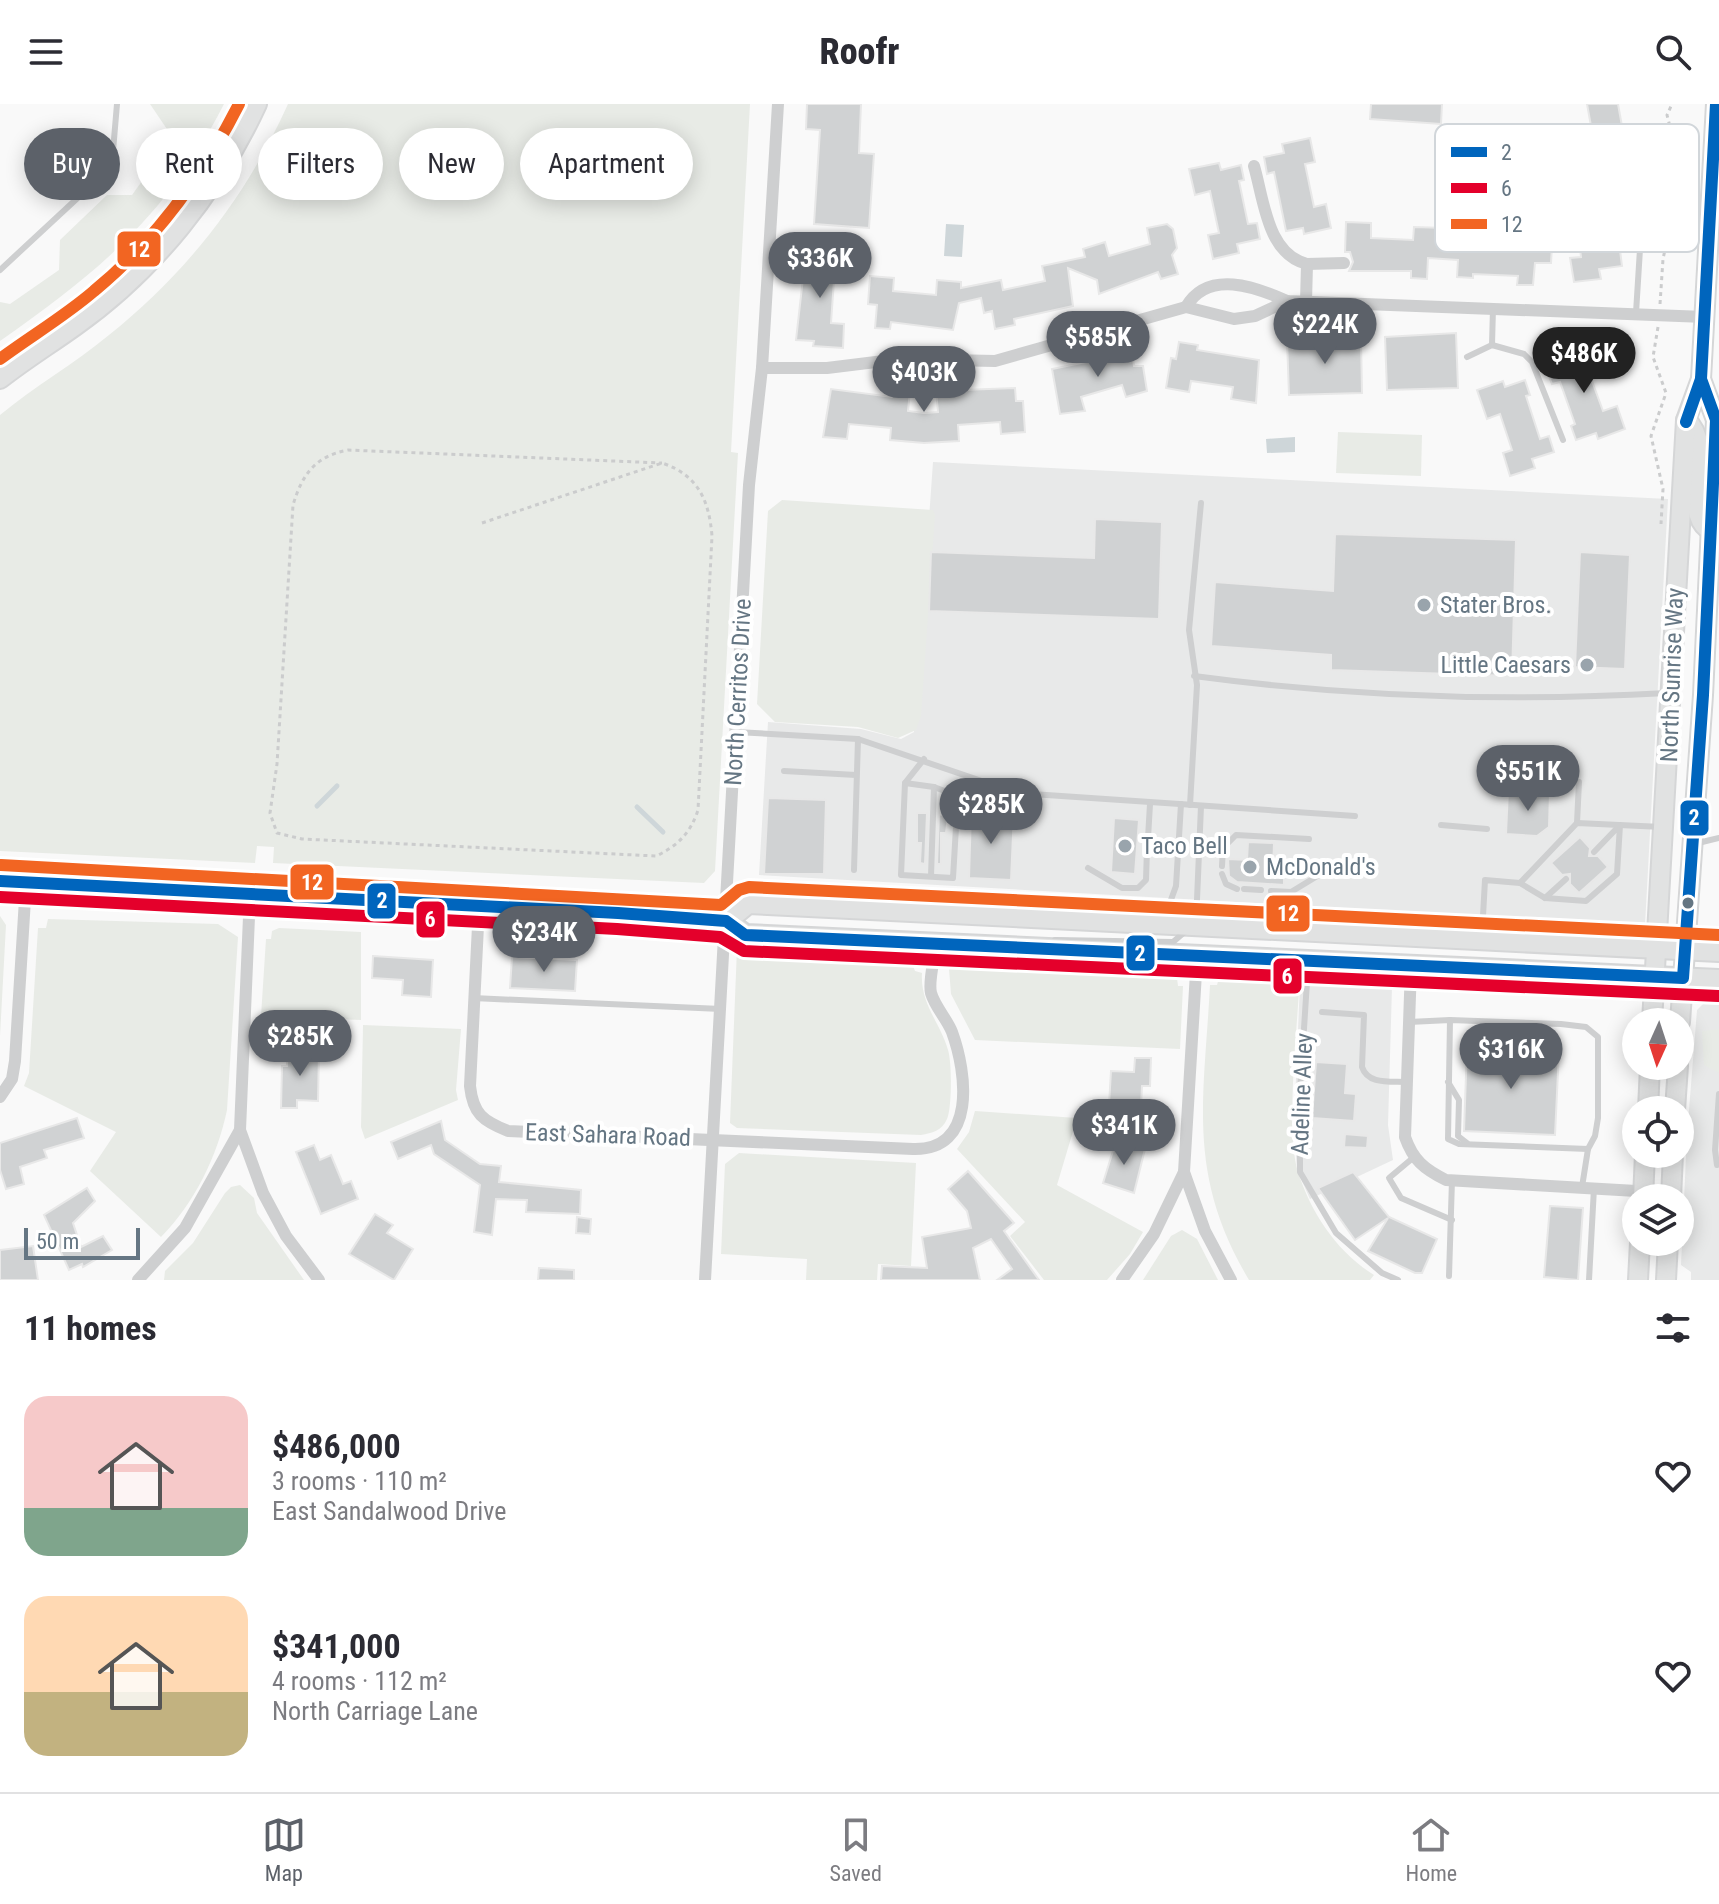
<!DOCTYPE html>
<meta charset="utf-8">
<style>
body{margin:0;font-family:"Roboto Condensed",sans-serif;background:#f2f2f3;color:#2b2b33;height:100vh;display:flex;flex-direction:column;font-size:30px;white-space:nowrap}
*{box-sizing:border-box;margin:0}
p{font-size:26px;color:#7c7c81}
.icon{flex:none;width:44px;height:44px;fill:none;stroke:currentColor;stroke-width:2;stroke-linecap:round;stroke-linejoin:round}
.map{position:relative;height:1176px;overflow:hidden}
.panel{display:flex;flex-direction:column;background:#fff;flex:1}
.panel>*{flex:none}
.hud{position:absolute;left:24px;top:24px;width:800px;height:72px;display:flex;gap:16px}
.needle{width:52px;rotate:183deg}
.fabs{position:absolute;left:1622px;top:904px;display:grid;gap:16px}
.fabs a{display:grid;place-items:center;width:72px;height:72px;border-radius:50%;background:#fff;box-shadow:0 4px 20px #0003;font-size:40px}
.scale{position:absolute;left:24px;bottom:20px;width:116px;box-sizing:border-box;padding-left:8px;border:4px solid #657683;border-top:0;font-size:22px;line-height:28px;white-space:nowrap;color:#657683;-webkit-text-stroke:6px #fff;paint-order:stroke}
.price{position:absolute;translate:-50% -68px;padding:0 18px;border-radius:28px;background:#5c6169;color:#fff;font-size:26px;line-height:52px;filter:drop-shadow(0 2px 4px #0008)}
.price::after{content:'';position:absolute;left:50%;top:48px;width:24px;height:18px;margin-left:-12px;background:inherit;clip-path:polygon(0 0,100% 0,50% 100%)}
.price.selected{background:#222;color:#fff}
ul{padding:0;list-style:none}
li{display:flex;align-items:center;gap:24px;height:200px;padding:0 24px}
li span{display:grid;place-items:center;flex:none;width:224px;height:160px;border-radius:24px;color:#555}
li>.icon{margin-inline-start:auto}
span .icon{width:96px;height:96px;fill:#fffc;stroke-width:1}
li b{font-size:34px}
h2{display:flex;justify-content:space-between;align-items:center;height:96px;padding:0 24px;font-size:34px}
.pill{padding:0 28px;border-radius:36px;background:#fff;box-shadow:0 4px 20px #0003;font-size:28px;line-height:72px}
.pill.selected{background:#5c6169;color:#fff}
header{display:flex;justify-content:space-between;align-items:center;height:104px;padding:0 24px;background:#fff;font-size:36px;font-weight:800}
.menu{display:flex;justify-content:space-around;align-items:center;height:112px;border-top:2px solid #e1e1e2;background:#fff;font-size:22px;color:#7c7c81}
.menu a{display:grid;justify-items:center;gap:4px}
.menu .selected{color:#5c6169}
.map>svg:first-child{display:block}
</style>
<header><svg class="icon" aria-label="menu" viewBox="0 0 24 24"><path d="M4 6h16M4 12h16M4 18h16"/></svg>Roofr<svg class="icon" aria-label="search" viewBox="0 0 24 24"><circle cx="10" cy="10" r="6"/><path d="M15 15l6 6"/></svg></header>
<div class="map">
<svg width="1719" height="1176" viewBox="0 0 1719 1176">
<rect width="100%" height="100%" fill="#f9f9f9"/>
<g fill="#e8e9e9">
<path d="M933 358 1668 395 1645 821 759 771 768 618 861 625 901 635 914 628Z"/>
<path d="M1300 878 1392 883 1388 1021 1393 1056 1310 1095 1297 1066 1294 1024Z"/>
<path d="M1709 894 1719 895V1176H1691V1168L1681 1161 1687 1031 1697 906Z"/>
</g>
<g fill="#e8ebe6">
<path d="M150 0H224C167 111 100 167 0 237V198L10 200 59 166 60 136 107 91H132L173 34Z"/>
<path d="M288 0H750L731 348 738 349 715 767 704 779 273 759 274 743 257 742 255 759 0 747V311C35 282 74 260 109 231 187 169 247 91 288 0Z"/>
<path d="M1338 328 1422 331 1421 372 1336 369Z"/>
<path d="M782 396 933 406 935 411 921 612 916 626 898 634 858 623 775 618 757 600 768 407Z"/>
<path d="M0 812 6 821 0 932Z"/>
<path d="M48 815 218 820 238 833 227 1006C217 1053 195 1098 161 1133L90 1067 116 1028 24 982 29 969 38 824H46Z"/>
<path d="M279 824 361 828V916L261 912 266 835H271L272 827Z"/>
<path d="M737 844 910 854 915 867 922 869C920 900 940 918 948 946 952 958 952 1004 947 1015 942 1027 932 1029 921 1031L737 1024 730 1019Z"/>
<path d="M948 852 1167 864 1177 874 1178 882H1183L1180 945 975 936 951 890Z"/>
<path d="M1233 868 1300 871C1298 917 1285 1028 1298 1068 1311 1109 1337 1148 1374 1171L1370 1176H1249C1186 1070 1204 997 1210 881H1217L1220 870Z"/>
<path d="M363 921 461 925 456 986 458 996 365 1035 361 1023Z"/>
<path d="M1719 925V969L1704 961 1702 927Z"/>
<path d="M975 1007 1077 1014 1057 1081 1143 1128 1130 1150 1107 1176H1044L1010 1132 1025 1118 957 1045 969 1028Z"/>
<path d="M739 1049 916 1059 911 1162 878 1160 877 1176H806L807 1155 721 1150 725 1060Z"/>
<path d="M240 1081 254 1094 257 1109 304 1176H164L165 1167 193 1139 225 1089 231 1083Z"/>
<path d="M1182 1126 1197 1135 1218 1176H1143L1171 1132Z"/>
</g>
<g fill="#ced6d9">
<path d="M946 120 964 121 962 153 944 152Z"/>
<path d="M1295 333V348L1267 349 1266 335Z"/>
</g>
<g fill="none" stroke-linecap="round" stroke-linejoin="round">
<g stroke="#ced6d9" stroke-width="5">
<path d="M317 702 337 682"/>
<path d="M637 703 663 728"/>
</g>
</g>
<g fill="#d0d2d3" stroke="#e8e8e8" stroke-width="2">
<path d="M807 0H861L859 49 874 50 869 124 814 120 820 26 806 25Z"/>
<path d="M1371 0H1442L1441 20 1370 15Z"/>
<path d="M1587 0H1618L1629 61 1602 69 1612 147 1620 146 1622 162 1599 165 1601 175 1574 178 1570 154 1581 153 1576 111 1561 113 1558 89 1586 85 1579 46 1595 44Z"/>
<path d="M1310 34 1315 58 1305 60 1314 103 1326 100 1331 124 1304 130 1303 124 1286 127 1274 68 1267 70 1264 53 1284 49 1282 40Z"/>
<path d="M1219 59 1221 66 1241 61 1244 76 1239 77 1248 120 1257 119 1260 135 1237 140 1239 149 1213 155 1208 131 1219 129 1210 87 1195 91 1189 65Z"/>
<path d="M1346 118 1371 119V134L1413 136 1414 123 1478 125 1477 139 1521 141V130L1545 131 1544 142H1552L1551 159H1535L1533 181H1517L1518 172 1473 170V174L1457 173 1458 156 1428 154 1427 175 1411 174V167H1349L1353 158 1350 148H1345Z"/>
<path d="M1167 120 1173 125 1177 144 1172 151 1178 170 1161 175 1158 168 1099 190 1097 176 1068 164 1073 202 1014 215 1015 221 995 225 992 207 984 209 981 194 959 199 953 226 891 218 890 225 875 224 877 201 868 200 870 172 894 174 893 187 936 191 937 176 961 178V184L1001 176 1003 186 1045 177 1042 162 1085 153 1083 145 1105 138 1109 152 1150 140 1147 124Z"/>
<path d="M818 151 848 152 846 176H834L831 219 844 220 843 244 813 242 814 237 796 236 803 174H799V155H818Z"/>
<path d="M1456 229 1458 284 1387 286 1385 233Z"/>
<path d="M1361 234 1362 289 1289 291 1287 236Z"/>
<path d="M1179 238 1198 241 1197 246 1259 256 1256 299 1231 295 1233 283 1191 277 1189 288 1166 284 1171 254 1176 255Z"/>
<path d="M1590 239 1598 263 1588 266 1603 307 1617 302 1625 325 1598 335 1596 329 1576 336 1571 322 1575 320 1560 278 1552 280 1546 265 1566 258 1562 249Z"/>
<path d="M1131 242 1134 262H1143L1147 287 1126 293 1122 281 1081 293 1085 307 1060 310 1052 265 1111 253V248Z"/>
<path d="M1525 276 1530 291 1526 292 1540 335 1549 332 1554 348 1532 355 1535 364 1510 372 1503 349 1512 346 1500 310 1487 315 1477 286 1503 277 1505 283Z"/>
<path d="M1015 284 1016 297H1023L1025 328 1001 330 1000 318 958 321 959 337 924 339 890 336 891 324 849 320 847 335 823 333 831 285 892 293 893 286 910 287 908 307 924 309 938 308 936 287Z"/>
<path d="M1095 415 1162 418 1159 515 929 507 931 448 1094 454Z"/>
<path d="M1335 430 1516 436 1512 572 1331 566V551L1211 542 1215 478 1333 487Z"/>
<path d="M1580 448 1630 451 1625 565 1575 563Z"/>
<path d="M1508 686 1550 688 1549 723 1537 732 1506 730Z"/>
<path d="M768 694 826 696 824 770H764Z"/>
<path d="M971 708 1014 709 1011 776 969 774Z"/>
<path d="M917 709H927L925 760 920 759 921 739H917Z"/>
<path d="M939 710 948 712 946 729H941V760H937Z"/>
<path d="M1114 714 1139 716 1135 770 1111 768Z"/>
<path d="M1580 733 1590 744 1589 752H1598L1608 763 1579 789 1570 780V770L1562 771 1551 759Z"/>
<path d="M1248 738 1274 739 1273 768 1284 769V781L1237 778 1229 772 1228 755 1247 756Z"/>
<path d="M373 852 433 856 431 893 402 891 403 876 372 874Z"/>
<path d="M512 853 577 856 575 887 510 884Z"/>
<path d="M1467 943 1559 947 1555 1031 1464 1027Z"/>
<path d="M287 946 319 947 318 997 297 996V1004H281L282 962H287Z"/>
<path d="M1135 954H1151L1150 982H1142L1141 1002 1109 1001 1111 967 1134 968Z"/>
<path d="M1316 958 1347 960 1345 989 1356 990 1354 1017 1312 1014Z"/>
<path d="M77 1014 84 1034 44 1046 47 1054 20 1063 24 1080 6 1085 0 1066V1039Z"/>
<path d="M441 1017 445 1036 480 1060 501 1062 499 1078 581 1086 580 1110 526 1108 527 1096 496 1095 492 1131 474 1128 480 1081 434 1050 431 1041 398 1055 391 1038Z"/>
<path d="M1345 1030 1368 1032 1367 1044 1344 1043Z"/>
<path d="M1116 1037 1145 1045 1134 1089 1103 1079Z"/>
<path d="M314 1041 320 1056 331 1051 343 1080 351 1077 358 1095 321 1110 296 1048Z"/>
<path d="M968 1067 1014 1119 1004 1127 1039 1176H997L1012 1165 991 1135 973 1144 980 1176H881L882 1162 927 1164 922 1133 971 1124 967 1107 948 1085Z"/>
<path d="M1353 1068 1389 1113 1437 1135 1422 1169H1415L1368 1147 1388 1114 1355 1136 1318 1084Z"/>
<path d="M87 1084 95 1097 73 1119 81 1143 103 1132 112 1146 83 1163 82 1160 69 1166 44 1111Z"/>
<path d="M1550 1102 1583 1104 1578 1176 1544 1173Z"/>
<path d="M375 1110 393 1121 387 1129 413 1145 394 1176 349 1150Z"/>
<path d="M577 1113 591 1115 590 1130 576 1129Z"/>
<path d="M33 1142 38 1176H0V1146Z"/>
<path d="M539 1164 574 1166V1176H538Z"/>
</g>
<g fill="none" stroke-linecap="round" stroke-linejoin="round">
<g stroke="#d5d6d7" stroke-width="22">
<g id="secondary">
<path d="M0 275C24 256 50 240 75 222 153 167 217 87 257 0"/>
<path d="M1686 316C1717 344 1680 403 1708 425"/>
<path d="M1652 918 1686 316 1701 275 1716 0"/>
<path d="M1680 918 1703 591 1716 316 1701 275"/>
<path d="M1648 1006 1650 962"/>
<path d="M1675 1006 1678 962"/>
<path d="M1643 1094 1645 1050"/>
<path d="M1671 1094 1673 1050"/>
<path d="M1638 1176 1640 1138"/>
<path d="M1666 1176 1668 1138"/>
</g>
</g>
<g stroke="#d5d6d7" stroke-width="24">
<g id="primary">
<path d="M0 777 618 809 726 817 745 831 1719 876"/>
<path d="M726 817 748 799 1719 847"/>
</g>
</g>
<g stroke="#cbcccd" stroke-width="3" stroke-dasharray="4 4" stroke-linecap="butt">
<path d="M1660 200 1663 155 1668 132 1660 82 1676 46 1667 11 1672 0"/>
<path d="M1658 223 1653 253 1666 289 1651 332 1663 385 1661 420"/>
<path d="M482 419 662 359C698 371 709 396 712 432L698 706C691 728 678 742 656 752L302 735 277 729 270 709 277 660 293 401C302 371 315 352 348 346L662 359"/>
</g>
<g stroke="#cecfd0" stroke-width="6">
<path d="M1628 89 1640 145 1636 209"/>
<path d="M0 166 97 76 113 47 117 0"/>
<path d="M1492 241 1493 204"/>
<path d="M1467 253 1492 241 1524 250 1532 258 1563 336"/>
<path d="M1194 572C1351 593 1509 598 1667 589"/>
<path d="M736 628 858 635 1017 689 1355 712"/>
<path d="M924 655 905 679 901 771 953 774 956 723"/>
<path d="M784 667 856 671"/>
<path d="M905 679 934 683 958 692 957 712"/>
<path d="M1190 701 1197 581 1189 526 1201 399"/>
<path d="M1577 719 1579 678"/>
<path d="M1441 721 1487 725"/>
<path d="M1148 734 1150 700"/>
<path d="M1698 739 1719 734"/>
<path d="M1222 762 1223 744 1236 731 1309 735"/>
<path d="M1088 764 1122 784H1138L1146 776 1147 744"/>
<path d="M854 766 858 635"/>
<path d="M1222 770 1226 780 1237 785"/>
<path d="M931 772 934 683"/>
<path d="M1520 779 1545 794 1586 797 1617 770 1620 721 1594 748"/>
<path d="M1244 785 1261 786"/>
<path d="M1271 787 1291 788 1319 771"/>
<path d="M1545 794 1566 775"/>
<path d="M1164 815 1176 782 1181 700"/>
<path d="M1196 819 1201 702"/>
<path d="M1482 830 1485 776 1520 779 1577 719 1662 723"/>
<path d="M1055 836 1173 838 1187 826"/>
<path d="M1308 862 1300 987V1068L1336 1129 1382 1169 1398 1176"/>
<path d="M473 894 721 905"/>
<path d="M1322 908 1364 911 1362 963C1368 981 1390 977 1407 978"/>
<path d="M1450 916 1448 1035 1459 1040 1588 1045"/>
<path d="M1409 918 1450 916 1561 920 1586 923 1598 933V1014L1595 1032 1588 1045 1582 1083"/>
<path d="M1448 978 1459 996 1458 1032 1467 1039"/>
<path d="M1414 1053 1389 1074 1401 1094 1452 1116"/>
<path d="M1717 1061 1715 1046 1719 990"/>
<path d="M1449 1172 1452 1076"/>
<path d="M1589 1176 1594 1084"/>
</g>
<g stroke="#cecfd0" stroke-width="12">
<path d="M1254 62C1264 96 1267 150 1307 160L1306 198"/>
<path d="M1307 160 1344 159"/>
<path d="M1186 203C1208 165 1256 183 1287 197L1705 213"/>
<path d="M762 264H827L900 255 995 257 1186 203 1234 215 1255 212 1287 197"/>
<path d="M250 789 240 1026 263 1089 286 1132 319 1176"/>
<path d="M479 802 470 982C473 1010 483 1017 508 1027L913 1045C977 1047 967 969 952 928 947 915 935 903 931 889 928 876 935 854 936 840"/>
<path d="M1411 863 1405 1033C1413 1056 1424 1065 1446 1076L1671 1089"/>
<path d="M0 993 12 975 15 957 26 779"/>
<path d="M1184 1068 1205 1127 1231 1176"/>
<path d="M138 1176 185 1124 240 1026"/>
<path d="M705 1176 749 381 762 264 778 0"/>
<path d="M1122 1176 1154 1130 1184 1068 1197 852"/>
</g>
<use href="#secondary" stroke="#e1e2e2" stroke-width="18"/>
<use href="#primary" stroke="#e1e2e2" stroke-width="20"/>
<g stroke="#fff" stroke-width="18">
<g id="bus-1">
<path d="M1686 318 1701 275 1716 0"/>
<path d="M0 777 618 809 726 817 745 831 1683 874 1703 591 1716 316 1701 275"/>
</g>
</g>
<g stroke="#fff" stroke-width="18">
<path id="bus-2" d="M0 793 617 825 720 833 744 847 1718 892"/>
</g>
<g stroke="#fff" stroke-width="18">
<g id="bus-3">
<path d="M0 255C31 232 65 212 94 187 156 136 203 71 239 0"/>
<path d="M1 761 721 801 739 786 749 783 1719 831"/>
</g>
</g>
<use href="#bus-1" stroke="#0065bd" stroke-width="12"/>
<use href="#bus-2" stroke="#e4002b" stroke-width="12"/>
<use href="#bus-3" stroke="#f26522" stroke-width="12"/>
</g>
<g fill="#99a4ac" stroke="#fff" stroke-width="3">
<circle cx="1424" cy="501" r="8"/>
<circle cx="1587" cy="561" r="8"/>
<circle cx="1125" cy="742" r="8"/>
<circle cx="1250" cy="763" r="8"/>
</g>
<circle fill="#657683" stroke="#fff" stroke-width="3" cx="1688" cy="799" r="7"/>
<g text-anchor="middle" stroke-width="8" stroke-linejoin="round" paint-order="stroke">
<g font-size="24" fill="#657683" stroke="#fff" text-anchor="start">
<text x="1440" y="509">Stater Bros.</text>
<text x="1571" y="569" text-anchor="end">Little Caesars</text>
<text x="1141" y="750">Taco Bell</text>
<text x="1266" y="771">McDonald's</text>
</g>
<g font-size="24" fill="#657683" stroke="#fff">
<text transform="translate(1672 571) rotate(-88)" y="8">North Sunrise Way</text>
<text transform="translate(738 588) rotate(-87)" y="8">North Cerritos Drive</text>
<text transform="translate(1302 990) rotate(-88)" y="8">Adeline Alley</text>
<text transform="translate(608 1031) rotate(2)" y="8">East Sahara Road</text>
</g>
</g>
<rect x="1435" y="20" width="264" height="128" rx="12" fill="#fff" stroke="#d1d6da" stroke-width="2"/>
<rect x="1451" y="43" width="36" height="10" fill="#0065bd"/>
<rect x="1451" y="79" width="36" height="10" fill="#e4002b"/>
<rect x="1451" y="115" width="36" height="10" fill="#f26522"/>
<g font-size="22" fill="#657683">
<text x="1501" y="56">2</text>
<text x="1501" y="92">6</text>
<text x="1501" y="128">12</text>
</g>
<g stroke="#fff" stroke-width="3">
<rect x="116" y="126" width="46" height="38" rx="8" fill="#f26522"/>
<rect x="1679" y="695" width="31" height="38" rx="8" fill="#0065bd"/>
<rect x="289" y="759" width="46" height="38" rx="8" fill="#f26522"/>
<rect x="366" y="778" width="31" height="38" rx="8" fill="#0065bd"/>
<rect x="1265" y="790" width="46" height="39" rx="8" fill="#f26522"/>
<rect x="415" y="796" width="31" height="39" rx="8" fill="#e4002b"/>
<rect x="1125" y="830" width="31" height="38" rx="8" fill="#0065bd"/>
<rect x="1272" y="853" width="31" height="38" rx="8" fill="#e4002b"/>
</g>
<g font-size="22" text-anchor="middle" font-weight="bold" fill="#fff">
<text x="139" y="153">12</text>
<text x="1694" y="721">2</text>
<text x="312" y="786">12</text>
<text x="382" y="804">2</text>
<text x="1288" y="817">12</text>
<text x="430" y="823">6</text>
<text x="1140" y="857">2</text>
<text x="1287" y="880">6</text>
</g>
</svg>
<div class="fabs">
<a><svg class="needle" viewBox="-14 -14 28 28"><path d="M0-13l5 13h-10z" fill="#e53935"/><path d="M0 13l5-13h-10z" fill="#7c7c81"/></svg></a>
<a><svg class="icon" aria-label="locate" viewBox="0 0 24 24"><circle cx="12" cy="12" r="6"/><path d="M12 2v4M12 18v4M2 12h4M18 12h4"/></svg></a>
<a><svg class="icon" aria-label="layers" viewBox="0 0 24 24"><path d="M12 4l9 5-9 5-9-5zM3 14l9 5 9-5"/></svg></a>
</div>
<div class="scale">50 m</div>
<b class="price" style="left:820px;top:196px">$336K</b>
<b class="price" style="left:1325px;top:262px">$224K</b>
<b class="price" style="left:1098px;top:275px">$585K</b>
<b class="price selected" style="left:1584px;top:291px">$486K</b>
<b class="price" style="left:924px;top:310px">$403K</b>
<b class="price" style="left:1528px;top:709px">$551K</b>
<b class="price" style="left:991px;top:742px">$285K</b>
<b class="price" style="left:544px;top:870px">$234K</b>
<b class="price" style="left:300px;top:974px">$285K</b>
<b class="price" style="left:1511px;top:987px">$316K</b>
<b class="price" style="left:1124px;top:1063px">$341K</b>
<div class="hud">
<a class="pill selected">Buy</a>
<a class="pill">Rent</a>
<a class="pill">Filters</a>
<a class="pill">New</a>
<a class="pill">Apartment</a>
</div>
</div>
<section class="panel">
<h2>11 homes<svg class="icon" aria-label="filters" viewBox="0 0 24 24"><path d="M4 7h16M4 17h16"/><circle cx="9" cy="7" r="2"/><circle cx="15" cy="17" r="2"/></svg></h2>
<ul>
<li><span style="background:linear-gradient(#f6c9c9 70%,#7fa58c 0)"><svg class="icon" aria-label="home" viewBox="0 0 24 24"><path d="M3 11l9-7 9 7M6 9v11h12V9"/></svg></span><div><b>$486,000</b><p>3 rooms · 110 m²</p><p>East Sandalwood Drive</p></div><svg class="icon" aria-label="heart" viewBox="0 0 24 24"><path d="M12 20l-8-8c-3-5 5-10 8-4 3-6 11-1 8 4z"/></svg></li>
<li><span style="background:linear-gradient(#ffd9b3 60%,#c2b280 0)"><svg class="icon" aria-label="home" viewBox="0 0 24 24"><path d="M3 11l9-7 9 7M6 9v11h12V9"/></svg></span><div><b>$341,000</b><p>4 rooms · 112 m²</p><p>North Carriage Lane</p></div><svg class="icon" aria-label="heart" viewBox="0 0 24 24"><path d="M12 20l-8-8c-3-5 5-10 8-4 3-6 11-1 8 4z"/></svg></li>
</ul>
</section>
<nav class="menu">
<a class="selected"><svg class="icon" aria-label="map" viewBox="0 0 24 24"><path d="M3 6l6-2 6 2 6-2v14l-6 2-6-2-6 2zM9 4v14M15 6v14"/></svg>Map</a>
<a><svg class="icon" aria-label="saved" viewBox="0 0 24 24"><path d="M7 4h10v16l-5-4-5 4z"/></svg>Saved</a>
<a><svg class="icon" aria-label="home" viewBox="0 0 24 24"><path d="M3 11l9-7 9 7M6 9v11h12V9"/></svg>Home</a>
</nav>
